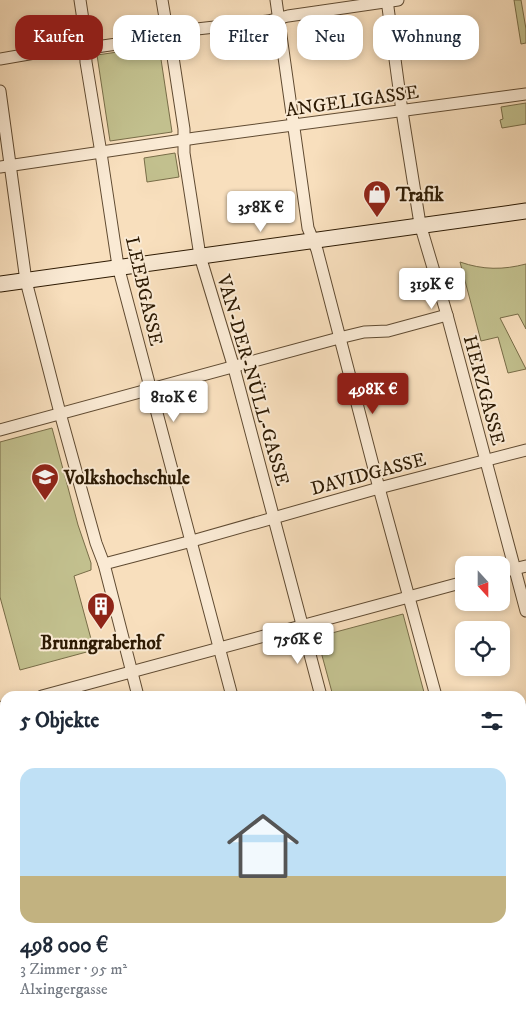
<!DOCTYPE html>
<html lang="de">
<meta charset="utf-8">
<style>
body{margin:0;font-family:"IM FELL DW Pica",serif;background:#f6f6f7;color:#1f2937;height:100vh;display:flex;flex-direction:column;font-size:19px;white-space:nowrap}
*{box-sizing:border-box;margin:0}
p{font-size:16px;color:#747a83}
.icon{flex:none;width:28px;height:28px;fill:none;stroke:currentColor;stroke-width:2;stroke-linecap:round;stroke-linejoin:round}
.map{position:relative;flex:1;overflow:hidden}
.side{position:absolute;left:0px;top:691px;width:526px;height:336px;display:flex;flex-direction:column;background:#fff;border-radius:15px 15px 0 0;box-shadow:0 2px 8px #0003}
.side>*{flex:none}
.top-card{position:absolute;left:15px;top:15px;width:496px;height:45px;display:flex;gap:10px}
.needle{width:32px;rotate:159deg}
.tools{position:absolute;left:455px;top:556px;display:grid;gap:10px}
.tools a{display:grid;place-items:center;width:55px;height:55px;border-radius:10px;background:#fff;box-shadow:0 2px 8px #0003;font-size:25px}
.price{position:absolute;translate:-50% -42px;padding:0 11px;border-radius:5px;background:#fff;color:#222;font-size:16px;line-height:32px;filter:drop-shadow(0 1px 2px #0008)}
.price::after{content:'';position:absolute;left:50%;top:30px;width:15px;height:11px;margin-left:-8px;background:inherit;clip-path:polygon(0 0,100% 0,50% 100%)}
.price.on{background:#8f2418;color:#fff}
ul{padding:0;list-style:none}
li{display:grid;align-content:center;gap:10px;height:265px;padding:0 20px}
li span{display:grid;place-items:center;height:155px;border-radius:15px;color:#555}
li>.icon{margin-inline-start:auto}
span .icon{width:90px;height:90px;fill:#fffc;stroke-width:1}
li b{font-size:21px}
h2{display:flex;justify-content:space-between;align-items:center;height:60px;padding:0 20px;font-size:21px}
.chip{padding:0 18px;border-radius:15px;background:#fff;box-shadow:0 2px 8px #0003;font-size:18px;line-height:45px}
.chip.on{background:#8f2418;color:#fff}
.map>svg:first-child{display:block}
</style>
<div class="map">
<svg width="526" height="1027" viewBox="0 0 526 1027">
<rect width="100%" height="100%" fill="#f8dfbd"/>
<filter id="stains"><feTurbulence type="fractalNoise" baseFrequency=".004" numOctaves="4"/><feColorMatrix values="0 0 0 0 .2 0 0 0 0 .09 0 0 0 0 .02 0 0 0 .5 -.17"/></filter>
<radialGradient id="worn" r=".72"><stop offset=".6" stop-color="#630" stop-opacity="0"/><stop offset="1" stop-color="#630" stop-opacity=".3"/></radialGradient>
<g fill="#c2c08e" stroke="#786d48">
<path d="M514 0H521L526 29V43L521 44Z"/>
<path d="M159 46 172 132 110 141 97 55Z"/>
<path d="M526 103V124L502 128 500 120 503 119 501 107Z"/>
<path d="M175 153 179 177 147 182 144 158Z"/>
<path d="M460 262C483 270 503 270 526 264V329L518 314 500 318 526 369 508 373 498 337 481 341Z"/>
<path d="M52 428 78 525 91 563V570L74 576 94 650 20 670 0 597V442Z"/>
<path d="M403 614 425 696H333L317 637Z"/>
</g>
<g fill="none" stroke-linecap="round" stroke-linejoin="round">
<g stroke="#604b32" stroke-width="13">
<g id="street">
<path d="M80 0 85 33 86 62 101 153 118 266 232 696"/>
<path d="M162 0 166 24 171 44 184 129V153L200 256 234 368 321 696"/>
<path d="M276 0 308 228 317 250 379 488 436 696"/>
<path d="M387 0 402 111 420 224 447 315 526 611"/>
<path d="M0 59 75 46 96 47 158 38 179 31 268 21 288 16 398 0"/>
<path d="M0 91 26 281 60 413 96 543 104 564 138 696"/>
<path d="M0 167 196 138 526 94"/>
<path d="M0 430 339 338 364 332 388 331 447 315"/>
<path d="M104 564 192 541 379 488 526 450"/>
<path d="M501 572 526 566"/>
<path d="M42 696 464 582"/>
<path d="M0 708 5 706"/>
<path d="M521 711 526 709"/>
<path d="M0 717 5 735"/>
<path d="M0 852 5 851"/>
<path d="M521 983 526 982"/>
<path d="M521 1014 525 1027"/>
<path d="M225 1022 227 1027"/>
<path d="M323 1022 324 1027"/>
<path d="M409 1022 410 1027"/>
<path d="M361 1027 377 1022"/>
</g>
</g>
<g stroke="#2d1a03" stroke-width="17">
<g id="secondary">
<path d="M0 284 526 211"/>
<path d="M521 817 526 816"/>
<path d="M0 951 5 950"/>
<path d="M0 968 5 966"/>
</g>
</g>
<use href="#street" stroke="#faead4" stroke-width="11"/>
<use href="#secondary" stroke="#faead4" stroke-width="15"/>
<g stroke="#2d1a03" stroke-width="1">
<path d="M521 820 526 818"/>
<path d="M0 960 5 958"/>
</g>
</g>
<defs>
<g id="shop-pin" transform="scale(1.4375)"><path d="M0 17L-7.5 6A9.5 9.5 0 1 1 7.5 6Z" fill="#8f2418" stroke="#faead4"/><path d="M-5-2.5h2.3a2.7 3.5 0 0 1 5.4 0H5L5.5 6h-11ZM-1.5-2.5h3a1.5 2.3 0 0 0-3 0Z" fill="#fff"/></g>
<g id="school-pin" transform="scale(1.4375)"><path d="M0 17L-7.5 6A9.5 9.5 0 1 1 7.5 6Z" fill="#8f2418" stroke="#faead4"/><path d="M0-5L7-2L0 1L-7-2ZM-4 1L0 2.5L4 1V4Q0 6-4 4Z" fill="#fff"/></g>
<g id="building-pin" transform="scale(1.4375)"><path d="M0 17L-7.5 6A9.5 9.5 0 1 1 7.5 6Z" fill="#8f2418" stroke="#faead4"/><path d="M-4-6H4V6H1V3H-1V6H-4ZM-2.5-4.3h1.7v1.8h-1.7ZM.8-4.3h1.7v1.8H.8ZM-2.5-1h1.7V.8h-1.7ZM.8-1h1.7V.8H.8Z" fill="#fff"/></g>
</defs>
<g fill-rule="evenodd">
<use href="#shop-pin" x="377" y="194"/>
<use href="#school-pin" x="45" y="477"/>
<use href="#building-pin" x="101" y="606"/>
</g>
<g text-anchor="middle" stroke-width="4" stroke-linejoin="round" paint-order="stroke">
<g font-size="19" fill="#2d1a03" stroke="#faead4">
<text transform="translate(352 100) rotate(-8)" y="7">ANGELIGASSE</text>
<text transform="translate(145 291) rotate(77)" y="7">LEEBGASSE</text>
<text transform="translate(254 380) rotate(74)" y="7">VAN-DER-NÜLL-GASSE</text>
<text transform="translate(485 390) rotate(75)" y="7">HERZGASSE</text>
<text transform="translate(368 473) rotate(-15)" y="7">DAVIDGASSE</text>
</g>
<g font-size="19" font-weight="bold" fill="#2d1a03" stroke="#faead4" text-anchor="start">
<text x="396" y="201">Trafik</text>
<text x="64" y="484">Volkshochschule</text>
<text x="101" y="649" text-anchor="middle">Brunngraberhof</text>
</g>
</g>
<rect width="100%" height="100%" filter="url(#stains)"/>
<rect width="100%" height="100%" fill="url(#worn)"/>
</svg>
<div class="tools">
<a><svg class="needle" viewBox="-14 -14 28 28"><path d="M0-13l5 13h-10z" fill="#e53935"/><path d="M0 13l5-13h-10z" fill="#747a83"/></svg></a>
<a><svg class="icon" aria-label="locate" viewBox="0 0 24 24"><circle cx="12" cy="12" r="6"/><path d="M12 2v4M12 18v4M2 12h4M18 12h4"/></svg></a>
</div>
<b class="price" style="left:261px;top:233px">358K €</b>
<b class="price" style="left:432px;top:310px">319K €</b>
<b class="price on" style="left:373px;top:415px">498K €</b>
<b class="price" style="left:174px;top:423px">810K €</b>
<b class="price" style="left:298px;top:665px">756K €</b>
<div class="top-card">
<a class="chip on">Kaufen</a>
<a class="chip">Mieten</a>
<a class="chip">Filter</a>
<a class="chip">Neu</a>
<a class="chip">Wohnung</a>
</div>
<section class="side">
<h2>5 Objekte<svg class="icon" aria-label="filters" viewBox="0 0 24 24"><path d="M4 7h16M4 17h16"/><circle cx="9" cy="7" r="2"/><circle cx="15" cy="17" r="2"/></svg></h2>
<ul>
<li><span style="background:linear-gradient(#bfe0f5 70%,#c2b280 0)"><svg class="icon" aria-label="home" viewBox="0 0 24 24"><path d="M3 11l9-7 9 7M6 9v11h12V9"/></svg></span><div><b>498 000 €</b><p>3 Zimmer · 95 m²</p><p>Alxingergasse</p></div></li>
</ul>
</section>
</div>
